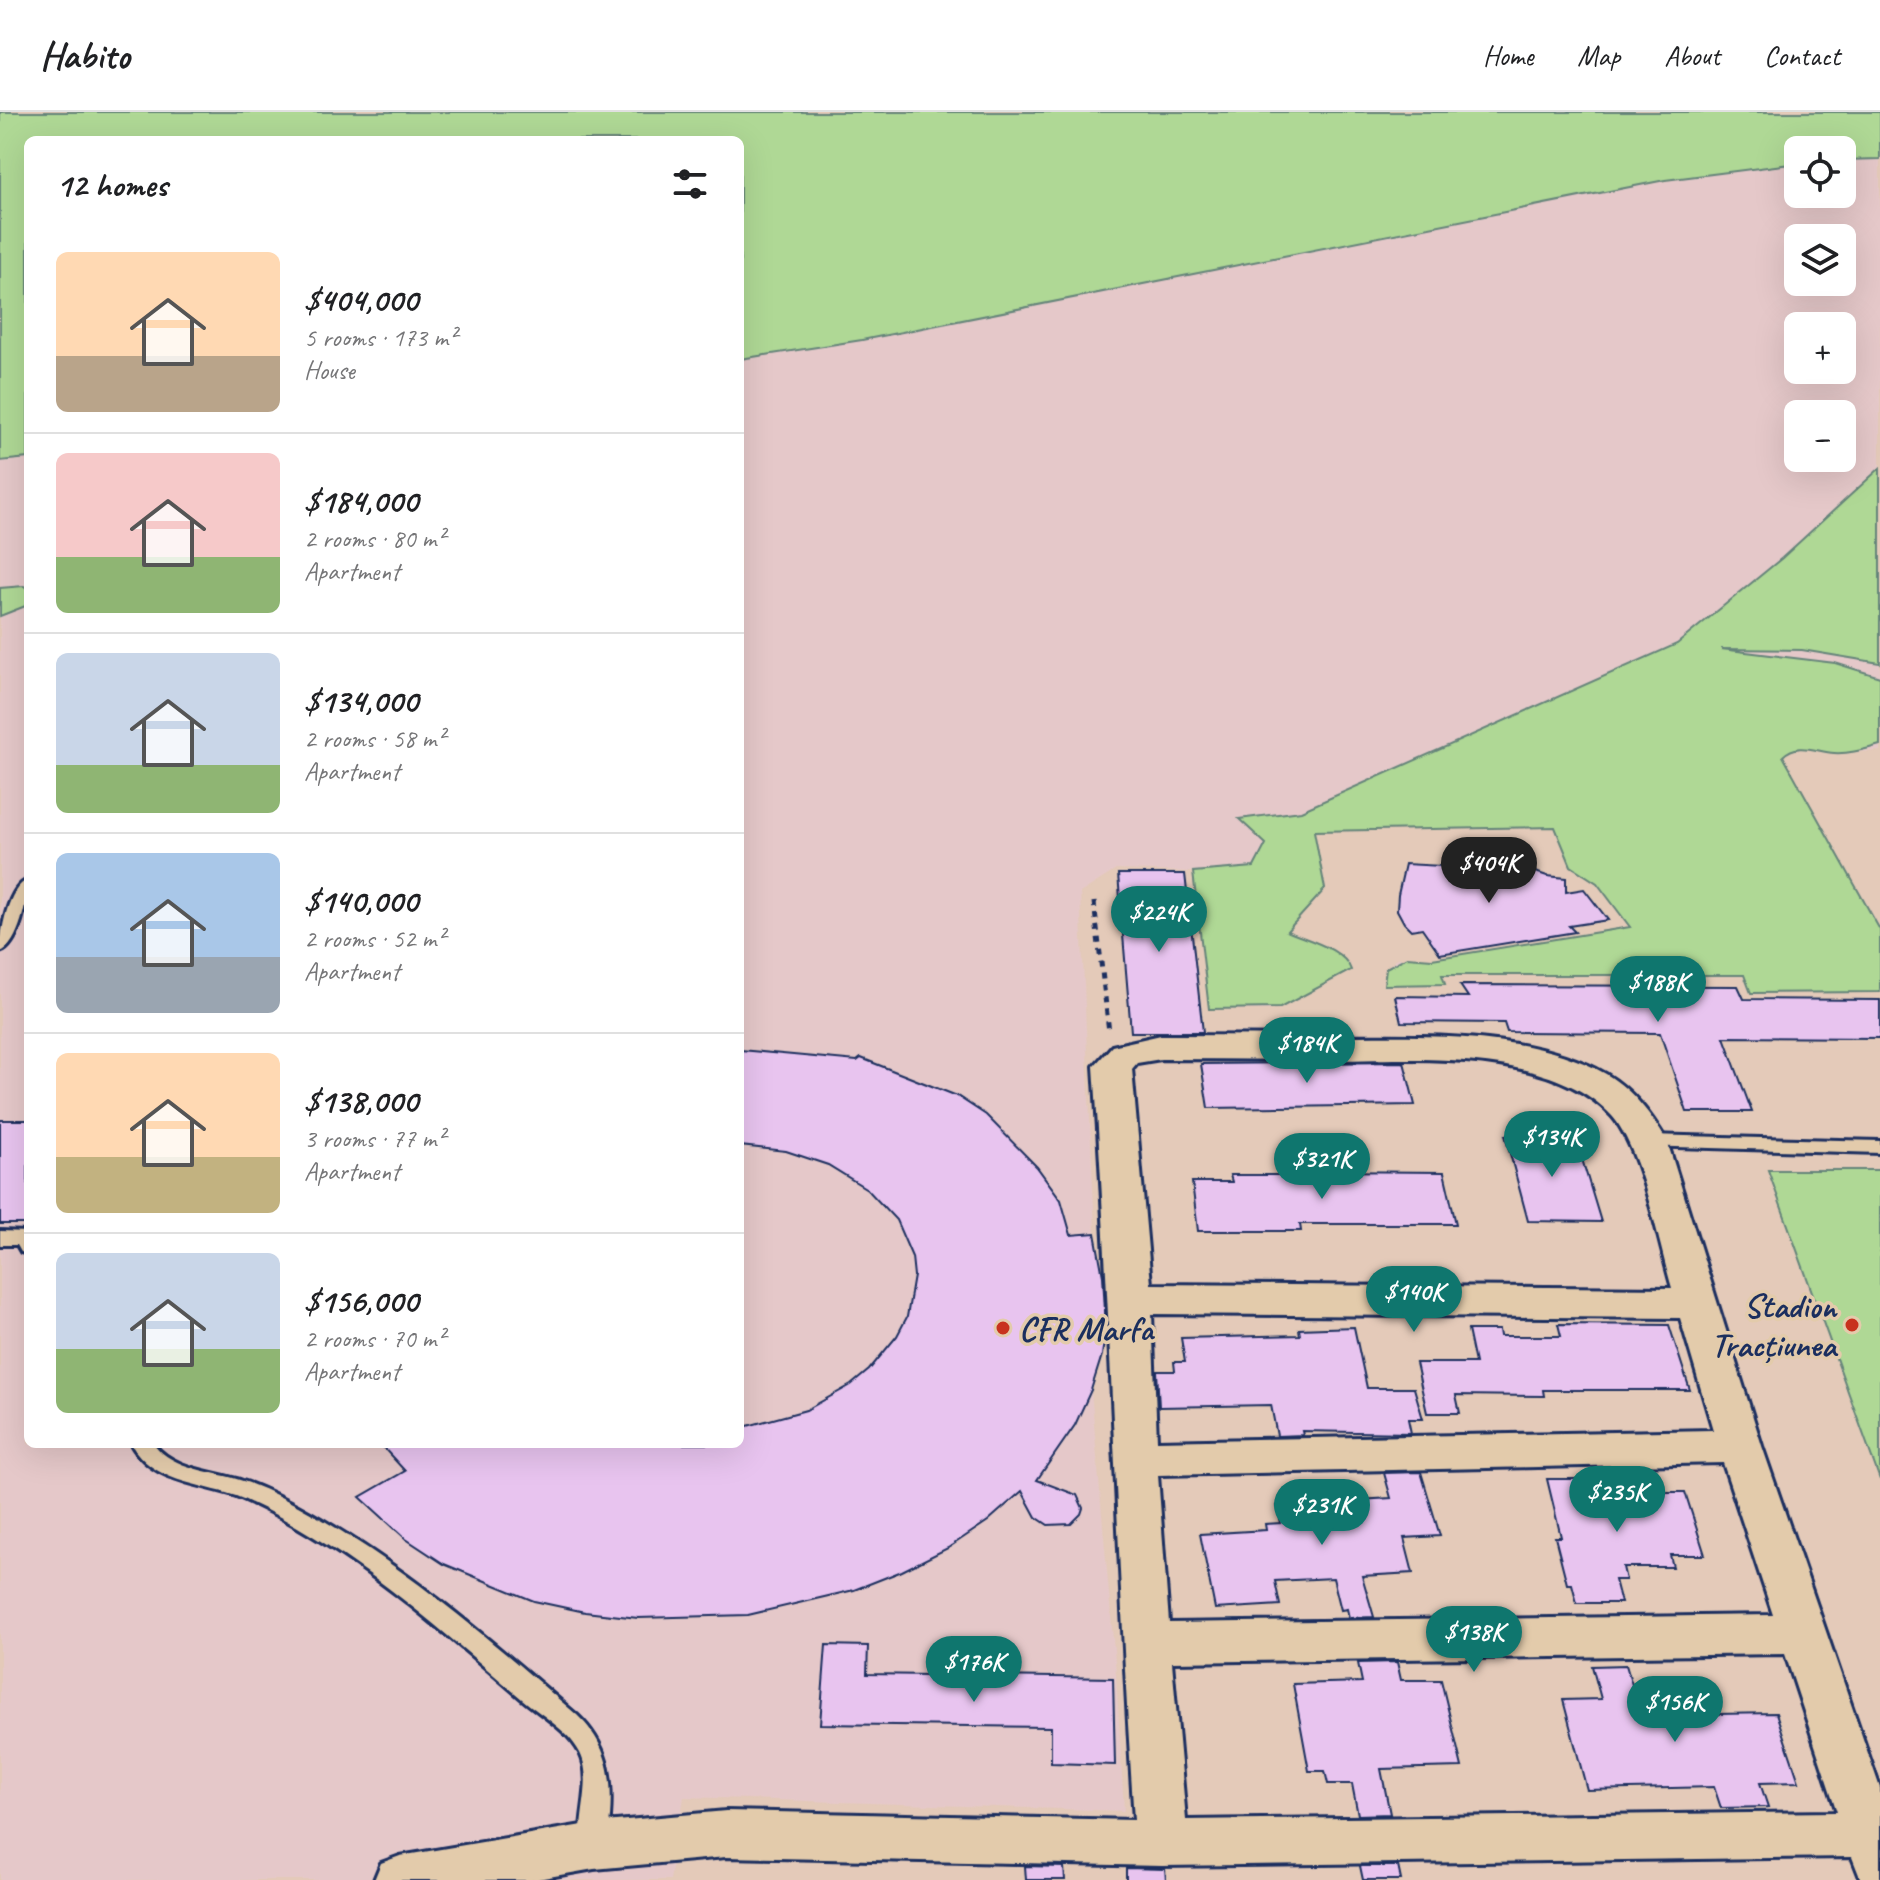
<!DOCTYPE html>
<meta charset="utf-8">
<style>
body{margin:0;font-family:Caveat,sans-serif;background:#f2f2f2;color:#202124;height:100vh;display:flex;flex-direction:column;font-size:30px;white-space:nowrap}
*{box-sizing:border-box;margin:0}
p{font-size:26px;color:#757577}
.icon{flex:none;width:44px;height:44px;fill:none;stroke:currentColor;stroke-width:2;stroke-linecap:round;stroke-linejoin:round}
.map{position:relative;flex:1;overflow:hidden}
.details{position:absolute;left:24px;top:24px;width:720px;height:1312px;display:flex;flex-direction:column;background:#fff;border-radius:12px;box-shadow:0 8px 32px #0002}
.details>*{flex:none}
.controls{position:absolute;left:1784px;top:24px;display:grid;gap:16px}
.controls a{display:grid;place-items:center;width:72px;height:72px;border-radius:12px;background:#fff;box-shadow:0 8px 32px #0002;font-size:40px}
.price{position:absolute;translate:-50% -68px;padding:0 18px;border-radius:28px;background:#0f766e;color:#fff;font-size:26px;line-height:52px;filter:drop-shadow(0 2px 4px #0008)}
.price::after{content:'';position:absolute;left:50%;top:48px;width:24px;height:18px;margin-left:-12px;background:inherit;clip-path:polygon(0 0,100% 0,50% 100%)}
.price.current{background:#222;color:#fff}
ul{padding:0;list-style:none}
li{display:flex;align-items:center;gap:24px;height:200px;padding:0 32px}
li+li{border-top:2px solid #e0e0e0}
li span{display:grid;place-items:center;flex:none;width:224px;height:160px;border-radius:12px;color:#555}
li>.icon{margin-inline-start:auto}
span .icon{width:96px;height:96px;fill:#fffc;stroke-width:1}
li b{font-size:34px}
h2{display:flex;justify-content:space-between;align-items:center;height:96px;padding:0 32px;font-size:34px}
header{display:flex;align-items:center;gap:48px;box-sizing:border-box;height:112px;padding:0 40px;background:#fff;border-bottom:2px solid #e0e0e0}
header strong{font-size:38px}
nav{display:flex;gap:44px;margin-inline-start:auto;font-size:28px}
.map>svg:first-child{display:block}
</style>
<header>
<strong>Habito</strong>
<nav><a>Home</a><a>Map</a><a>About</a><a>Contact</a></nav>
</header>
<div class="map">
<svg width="1880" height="1768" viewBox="0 0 1880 1768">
<rect width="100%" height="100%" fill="#e4cab9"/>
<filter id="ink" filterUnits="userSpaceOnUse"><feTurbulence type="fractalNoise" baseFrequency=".0125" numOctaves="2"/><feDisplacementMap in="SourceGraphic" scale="16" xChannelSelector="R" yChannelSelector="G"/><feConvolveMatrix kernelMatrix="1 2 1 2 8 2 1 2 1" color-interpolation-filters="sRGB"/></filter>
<g filter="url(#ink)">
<path fill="#e5c8c9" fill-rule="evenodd" d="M1880 47V356L1782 446 1678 532 1802 538 1880 551V639L1833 641 1807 636 1790 638 1783 644 1880 818V880L1751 881 1744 863H1442L1445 872 1384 873 1386 856 1398 846 1432 847 1630 816 1597 771 1571 754 1555 715 1314 719 1325 777 1287 819 1335 840 1349 851 1351 858 1272 898 1209 897 1193 760 1116 758 1080 781 1095 1121 1105 1174 1107 1208 1102 1243 1091 1278 1116 1561 1124 1699 684 1685 670 1768H0V349L28 346V1332H740V247L862 228 1587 83 1724 59 1798 51V82H1842V48ZM1798 126H1842V170H1798ZM1798 214H1842V258H1798ZM1798 302H1842V346H1798Z"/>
<g fill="#afd895" stroke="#65847a" stroke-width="2">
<path d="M0 0H1880V47L1842 48V38H1798V51L1665 68 862 228 740 247V28H28V346L0 349Z"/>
<path d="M1880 356V551L1802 538 1721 537 1835 551 1880 565V633C1865 637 1850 642 1834 641 1816 640 1798 629 1783 644L1880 818V880L1751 881 1744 863H1442L1445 872 1384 873 1386 856 1407 845 1432 847 1630 815 1597 771 1571 754 1555 715 1314 719 1325 777 1287 819C1306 828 1344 836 1351 858L1280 896 1209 897 1193 760 1254 755 1266 732 1239 707 1301 699 1677 532 1782 446Z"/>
<path d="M24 474 28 477V493L0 504V476Z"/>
<path d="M1768 1058H1880V1368Z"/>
</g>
<g fill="#e8c4ef" stroke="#1b2f5e" stroke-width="2">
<path d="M1461 750 1521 755 1547 764 1566 766V780L1584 777 1608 808 1569 814 1575 820 1440 842 1422 816 1411 818 1404 811 1397 798 1398 783 1405 752 1460 755Z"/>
<path d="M1118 762H1185L1203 920H1131Z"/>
<path d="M1460 873 1738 874 1744 887 1880 888V926L1724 925 1752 1000H1687L1660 921 1507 920 1504 911 1401 910 1395 884 1468 885Z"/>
<path d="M740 938 857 949 861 946 957 984 986 1003 1037 1055 1061 1088 1071 1123 1095 1121 1103 1164 1106 1217 1102 1243 1091 1278 1075 1313 1037 1368 1077 1383 1083 1396 1081 1402 1071 1412 1048 1413 1036 1405 1022 1379 988 1409 948 1436 902 1459 854 1478 748 1503 638 1506 585 1500 534 1489 444 1452 406 1427 360 1385 405 1359 380 1332H740V1316L806 1298 851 1273 869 1258 897 1224 907 1205 914 1164 912 1145 896 1108 867 1077 828 1053 786 1039 740 1034Z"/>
<path d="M1404 950 1415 993 1208 996 1201 952Z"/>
<rect x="0" y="1008" width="28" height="104"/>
<path d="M1505 1023 1575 1024 1601 1110 1528 1109Z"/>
<path d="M1321 1059 1444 1060 1456 1112H1300L1301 1119H1198L1192 1070H1232L1230 1063H1322Z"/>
<path d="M1558 1212 1669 1213 1690 1278H1543L1544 1284 1456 1283 1460 1301H1427L1416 1251H1475L1468 1218H1499L1500 1224H1561Z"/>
<path d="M1354 1215 1367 1276H1414L1423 1307H1408L1411 1321 1302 1319 1303 1323 1277 1324 1271 1293 1159 1295 1157 1259H1175L1174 1250H1185L1181 1226 1300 1223 1299 1217Z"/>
<path d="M1421 1360 1440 1424 1404 1426 1413 1461 1362 1464 1374 1505 1349 1506 1347 1497 1341 1498 1333 1466 1275 1469 1280 1493 1215 1497 1200 1422 1266 1418 1265 1412 1281 1411 1277 1393 1391 1386 1384 1361Z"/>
<path d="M1547 1367H1610L1614 1380H1685L1705 1443H1670L1673 1455H1623L1626 1468H1615L1621 1491H1577L1572 1472H1567L1555 1425H1561Z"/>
<path d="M826 1533 868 1534 867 1562 1113 1566 1115 1653 1051 1651V1615L820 1612Z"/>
<path d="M1397 1550 1401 1568H1441L1462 1655 1381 1657 1390 1702 1358 1703 1352 1672H1328L1325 1659H1309L1293 1572 1362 1570 1358 1551Z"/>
<path d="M1626 1553 1636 1586 1710 1585 1716 1602 1776 1601 1799 1670 1760 1671 1768 1695 1721 1696 1714 1675 1587 1678 1563 1588 1601 1587 1592 1554Z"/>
<path d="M1025 1754 1064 1755 1065 1768H1026Z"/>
<path d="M1360 1754H1398L1401 1768H1363Z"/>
<path d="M1126 1756 1165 1757 1166 1768H1126Z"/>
</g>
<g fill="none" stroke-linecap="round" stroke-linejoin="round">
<g stroke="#1b2f5e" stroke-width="6">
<g id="service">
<path d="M28 768C28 786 19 834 0 840 0 822 8 774 28 768Z"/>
<path d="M1648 1023 1880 1029V1041L1641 1034 1638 1029 1641 1024Z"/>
<path d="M0 1119 28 1120V1142L21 1140 17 1133H0Z"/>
<path d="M131 1332H154C173 1358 214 1359 243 1369 262 1375 281 1385 298 1394 401 1450 489 1527 577 1603 608 1632 613 1665 610 1705 608 1718 608 1731 603 1742L594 1745 585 1742C572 1714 596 1673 580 1641 568 1618 541 1603 522 1587 445 1521 370 1454 280 1405 266 1398 251 1390 236 1384 198 1371 152 1370 131 1332Z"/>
</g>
</g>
<g stroke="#1b2f5e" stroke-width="6">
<path id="minor" d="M1161 923C1218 923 1275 924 1332 924 1417 924 1530 918 1606 962 1634 979 1651 1003 1667 1029L1762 1334 1880 1676V1768H1861L1852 1745 1162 1754 726 1745 594 1757 532 1768H374L381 1751 400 1744 594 1711 726 1699 1134 1708C1117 1456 1111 1205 1094 954L1112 934ZM1161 947C1216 947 1271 948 1326 948 1411 948 1549 935 1612 1004 1641 1036 1659 1132 1672 1176L1151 1172 1132 957 1137 951ZM1152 1202 1680 1206 1713 1318 1157 1329ZM1723 1351 1773 1503 1169 1511 1158 1363ZM1785 1542 1837 1700 1186 1708 1172 1550Z"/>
</g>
<path stroke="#1b2f5e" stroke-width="5" stroke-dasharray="6 6" stroke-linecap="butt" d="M1094 790 1109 920"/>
<use href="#service" fill="#e3cbab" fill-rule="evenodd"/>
<use href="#minor" fill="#e3cbab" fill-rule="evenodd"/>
</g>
</g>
<g fill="#c8321e" stroke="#e3cbab" stroke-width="3">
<circle cx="1852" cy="1213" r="8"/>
<circle cx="1003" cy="1216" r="8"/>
</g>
<g text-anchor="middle" stroke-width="7" stroke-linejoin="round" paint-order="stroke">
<g font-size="34" font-weight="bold" fill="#1b2f5e" stroke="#e3cbab" text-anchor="end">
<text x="1836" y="1205">Stadion<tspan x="1836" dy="39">Tracțiunea</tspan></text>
<text x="1019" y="1228" text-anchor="start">CFR Marfa</text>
</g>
</g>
</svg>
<div class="controls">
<a><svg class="icon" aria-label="locate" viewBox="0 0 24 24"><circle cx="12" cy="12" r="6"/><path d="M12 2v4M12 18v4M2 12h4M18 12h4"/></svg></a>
<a><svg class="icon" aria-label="layers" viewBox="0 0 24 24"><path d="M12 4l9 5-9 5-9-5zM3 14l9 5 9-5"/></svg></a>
<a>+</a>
<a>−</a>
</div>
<b class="price current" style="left:1489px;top:793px">$404K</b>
<b class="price" style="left:1159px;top:842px">$224K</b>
<b class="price" style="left:1658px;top:912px">$188K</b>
<b class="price" style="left:1307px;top:973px">$184K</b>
<b class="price" style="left:1552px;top:1067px">$134K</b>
<b class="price" style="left:1322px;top:1089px">$321K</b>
<b class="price" style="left:1414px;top:1222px">$140K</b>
<b class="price" style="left:1617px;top:1422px">$235K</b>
<b class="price" style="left:1322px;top:1435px">$231K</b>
<b class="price" style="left:1474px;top:1562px">$138K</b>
<b class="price" style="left:974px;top:1592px">$176K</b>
<b class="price" style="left:1675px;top:1632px">$156K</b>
<section class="details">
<h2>12 homes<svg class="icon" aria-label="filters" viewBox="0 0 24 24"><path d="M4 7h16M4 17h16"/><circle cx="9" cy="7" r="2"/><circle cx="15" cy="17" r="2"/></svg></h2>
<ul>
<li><span style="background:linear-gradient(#ffd9b3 65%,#b9a48a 0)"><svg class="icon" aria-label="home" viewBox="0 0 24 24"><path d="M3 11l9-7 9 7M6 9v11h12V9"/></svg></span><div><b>$404,000</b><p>5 rooms · 173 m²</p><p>House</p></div></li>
<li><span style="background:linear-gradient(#f6c9c9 65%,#8fb573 0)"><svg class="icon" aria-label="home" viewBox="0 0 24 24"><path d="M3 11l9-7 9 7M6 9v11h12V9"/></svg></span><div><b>$184,000</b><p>2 rooms · 80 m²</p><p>Apartment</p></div></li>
<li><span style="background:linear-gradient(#c9d6e8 70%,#8fb573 0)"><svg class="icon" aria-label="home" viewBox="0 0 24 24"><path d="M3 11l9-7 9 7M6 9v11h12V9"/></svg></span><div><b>$134,000</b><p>2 rooms · 58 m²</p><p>Apartment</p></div></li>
<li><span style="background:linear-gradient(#a9c7e8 65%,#9aa5b1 0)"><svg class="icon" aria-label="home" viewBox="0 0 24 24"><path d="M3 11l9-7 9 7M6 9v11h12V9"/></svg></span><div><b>$140,000</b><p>2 rooms · 52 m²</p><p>Apartment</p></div></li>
<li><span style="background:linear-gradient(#ffd9b3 65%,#c2b280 0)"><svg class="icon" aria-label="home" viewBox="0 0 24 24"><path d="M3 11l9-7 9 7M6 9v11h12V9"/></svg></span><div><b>$138,000</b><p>3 rooms · 77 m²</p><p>Apartment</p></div></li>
<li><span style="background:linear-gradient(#c9d6e8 60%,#8fb573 0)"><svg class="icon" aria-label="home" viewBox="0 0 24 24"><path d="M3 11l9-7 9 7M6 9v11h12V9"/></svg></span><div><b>$156,000</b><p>2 rooms · 70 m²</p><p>Apartment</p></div></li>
</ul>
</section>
</div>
